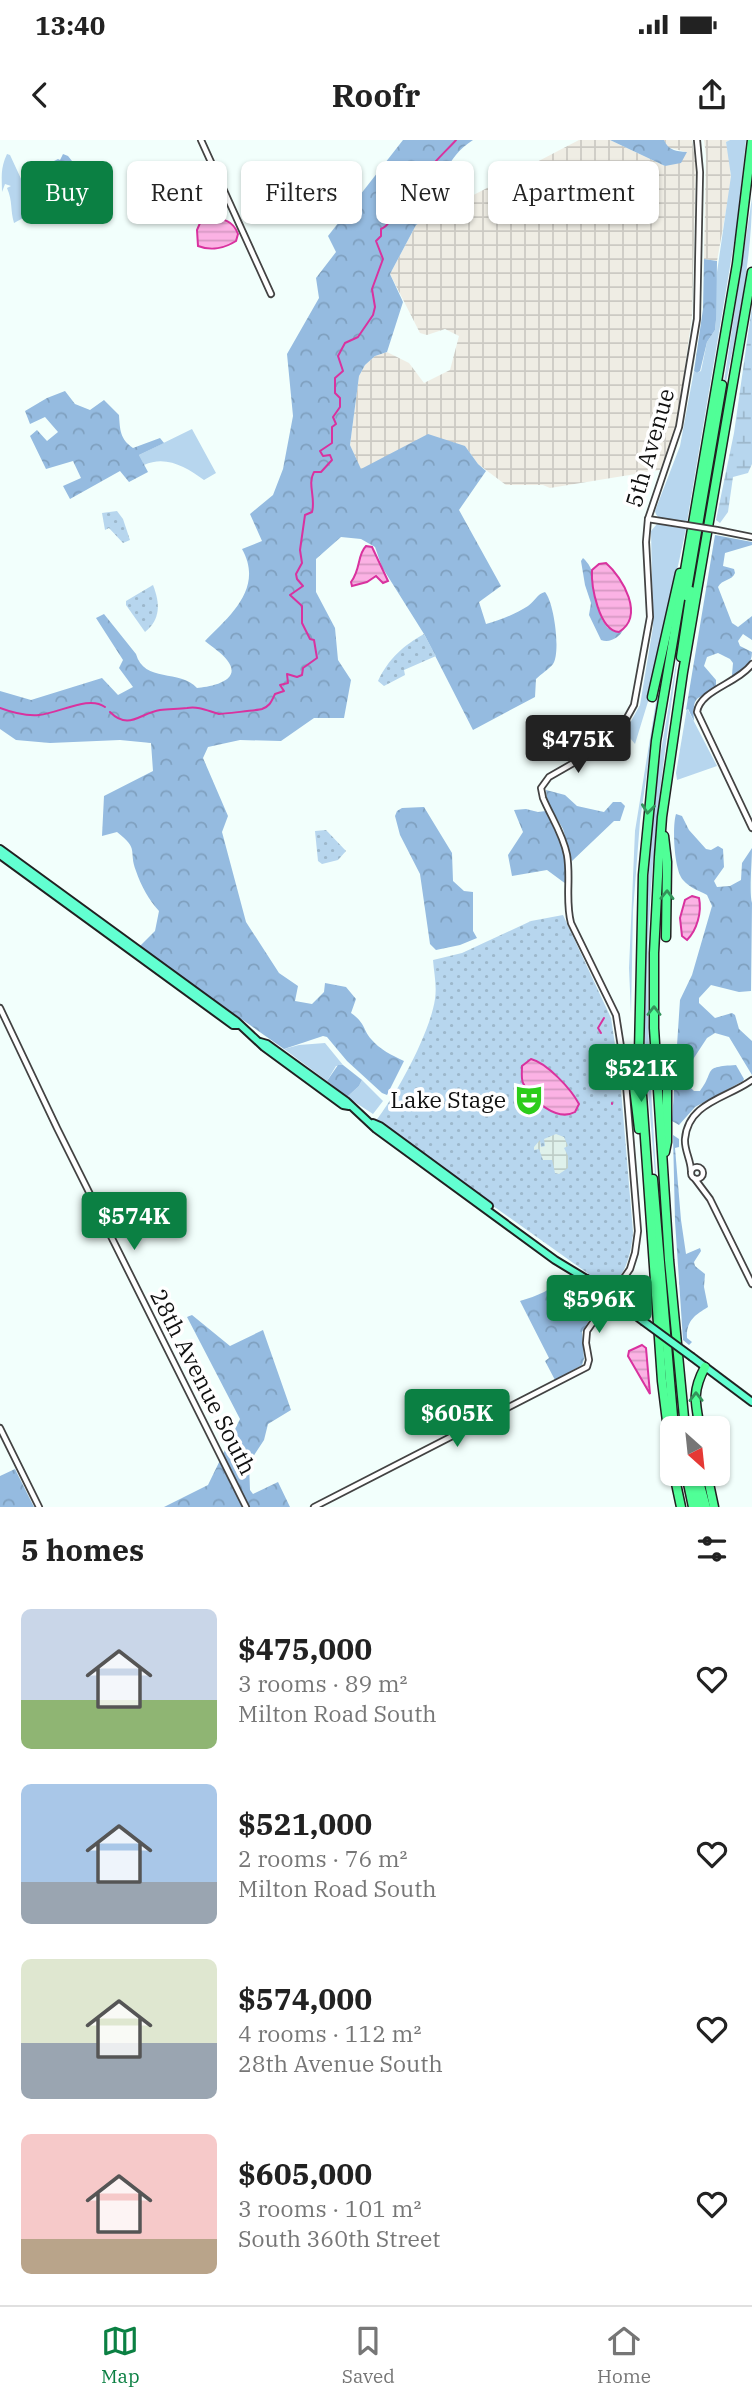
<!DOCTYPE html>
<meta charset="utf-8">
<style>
body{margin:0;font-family:"IBM Plex Serif",serif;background:#f6f6f6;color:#222;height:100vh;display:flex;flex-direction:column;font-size:26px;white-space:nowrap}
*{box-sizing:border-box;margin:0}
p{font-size:23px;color:#767676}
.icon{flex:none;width:38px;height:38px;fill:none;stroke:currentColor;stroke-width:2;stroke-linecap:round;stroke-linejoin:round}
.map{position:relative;height:1367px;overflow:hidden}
.sheet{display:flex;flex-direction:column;background:#fff;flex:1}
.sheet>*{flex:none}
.banner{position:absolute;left:21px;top:21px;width:710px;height:63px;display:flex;gap:14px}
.needle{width:46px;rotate:153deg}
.controls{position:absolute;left:660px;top:1276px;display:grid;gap:14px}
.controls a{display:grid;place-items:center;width:70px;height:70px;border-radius:10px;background:#fff;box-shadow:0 2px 5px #0004;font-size:35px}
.price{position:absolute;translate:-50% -60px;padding:0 16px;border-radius:7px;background:#0b8043;color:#fff;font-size:23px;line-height:46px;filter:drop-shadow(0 2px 4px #0008)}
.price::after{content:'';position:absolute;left:50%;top:42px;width:21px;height:16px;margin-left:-10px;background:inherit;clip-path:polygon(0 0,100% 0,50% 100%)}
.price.current{background:#222;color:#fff}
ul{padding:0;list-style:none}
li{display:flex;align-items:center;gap:21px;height:175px;padding:0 21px}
li span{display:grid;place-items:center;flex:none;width:196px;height:140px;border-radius:10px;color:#555}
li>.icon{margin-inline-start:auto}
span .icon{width:84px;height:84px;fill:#fffc;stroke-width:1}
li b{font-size:30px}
h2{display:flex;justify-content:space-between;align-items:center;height:84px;padding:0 21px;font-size:30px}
.pill{padding:0 24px;border-radius:10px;background:#fff;box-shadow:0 2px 5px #0004;font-size:24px;line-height:63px}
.pill.current{background:#0b8043;color:#fff}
.status{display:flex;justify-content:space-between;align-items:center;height:49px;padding:0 35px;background:#fff;direction:ltr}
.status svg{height:19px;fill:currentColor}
header{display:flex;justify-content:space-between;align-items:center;height:91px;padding:0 21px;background:#fff;font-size:32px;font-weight:700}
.tabs{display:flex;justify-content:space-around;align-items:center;height:98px;border-top:2px solid #e0e0e0;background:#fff;font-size:19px;color:#767676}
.tabs a{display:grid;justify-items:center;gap:4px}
.tabs .current{color:#0b8043}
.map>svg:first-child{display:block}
</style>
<div class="status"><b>13:40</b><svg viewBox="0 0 49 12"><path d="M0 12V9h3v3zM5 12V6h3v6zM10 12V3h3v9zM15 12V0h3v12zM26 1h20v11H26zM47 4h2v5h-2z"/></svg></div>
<header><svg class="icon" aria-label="back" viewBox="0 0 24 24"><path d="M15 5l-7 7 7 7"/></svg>Roofr<svg class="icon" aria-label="share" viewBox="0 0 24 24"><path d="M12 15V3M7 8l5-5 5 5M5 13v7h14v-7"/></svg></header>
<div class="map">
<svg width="752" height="1367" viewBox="0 0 752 1367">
<defs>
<pattern id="industrial-grid" width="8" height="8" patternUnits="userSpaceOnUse" patternTransform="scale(1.75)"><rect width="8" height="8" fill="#efede4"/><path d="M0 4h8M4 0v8" fill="none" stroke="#cccac3"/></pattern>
<pattern id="forest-crowns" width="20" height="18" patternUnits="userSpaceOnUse" patternTransform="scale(1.75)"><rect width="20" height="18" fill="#95bbe0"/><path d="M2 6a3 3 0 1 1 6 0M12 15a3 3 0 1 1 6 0" fill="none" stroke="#7fa0bf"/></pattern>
<pattern id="wetland-marsh" width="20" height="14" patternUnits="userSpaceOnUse" patternTransform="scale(1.75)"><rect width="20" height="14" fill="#b7d6ee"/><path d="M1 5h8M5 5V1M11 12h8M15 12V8" fill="none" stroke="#9cb7cb"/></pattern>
<pattern id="park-dots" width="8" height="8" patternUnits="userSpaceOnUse" patternTransform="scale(1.75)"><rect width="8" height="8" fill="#b7d6ee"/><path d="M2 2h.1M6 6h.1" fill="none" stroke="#9cb7cb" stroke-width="1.8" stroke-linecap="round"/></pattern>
<pattern id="plaza-grid" width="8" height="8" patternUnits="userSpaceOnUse" patternTransform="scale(1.75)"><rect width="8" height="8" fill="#dff1eb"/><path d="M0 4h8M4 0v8" fill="none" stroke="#becec8"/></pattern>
<pattern id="water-rules" width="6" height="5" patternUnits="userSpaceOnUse" patternTransform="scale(1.75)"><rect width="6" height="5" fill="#fbb2e4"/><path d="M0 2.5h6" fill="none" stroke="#d698c3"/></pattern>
</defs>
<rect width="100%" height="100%" fill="#f2fffc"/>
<g fill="url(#industrial-grid)">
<path d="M579 0H610L665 26 686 12 667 7 664 0H692L696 25 692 176 680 263 673 299 660 330 550 348 543 345H506L478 324 465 306 361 330 350 305 359 236 365 225 375 216 387 212 409 223 424 243 450 230 459 196 445 189 427 195 420 193 390 134 416 85Z"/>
<path d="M704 0H730L726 2 730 22 731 43 717 121 704 119 706 16Z"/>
</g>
<g fill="#b7d6ee">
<path d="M730 0H746L737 85 687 382C676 382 657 383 655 371L680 306 694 231 697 233 701 231 707 202 715 190 716 180V139L731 36 726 2Z"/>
<path d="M7 14 10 15 35 69 34 72 14 83C10 70 13 62 7 48L11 46 5 44 2 52C2 37 0 29 7 14Z"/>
<path d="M752 58C752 131 731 215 717 287Z"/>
<path d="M192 289 216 333 204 340C186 327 166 315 144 325L139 315Z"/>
<path d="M657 384 686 389 650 555 635 604 625 592 640 565 653 487 651 391Z"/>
<path d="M681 495C666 600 651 705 648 811 646 901 654 991 659 1081L646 926 643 840 645 781 656 640Z"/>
<path d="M666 500 640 681 633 771 631 874 629 828 635 691Z"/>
<path d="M687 568 717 626 677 640 676 633Z"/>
<path d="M325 903 343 925 336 926 327 941 284 909 299 905Z"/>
<path d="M362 940 383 961 373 974 347 957 359 946Z"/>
</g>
<g fill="url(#forest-crowns)">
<path d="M403 0H473C445 18 441 42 437 73L416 85 390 134 403 162 387 212 375 216 365 225 359 236 350 305 361 329 428 294 465 306 478 324 486 331 459 370 501 446 479 462 486 484C500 480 516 474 528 466 535 461 537 454 545 452 554 462 561 512 553 524 549 529 541 534 536 539L535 557 473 590 424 494 382 427 375 407 361 399 341 397 316 419V452L335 488 338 520 351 540 344 578H314L281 601 240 600 208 607 203 618 228 676 222 692 246 782 279 833 298 846 295 861 312 864 324 852 325 843 346 847 356 859 351 873C366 884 362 888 371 899 379 909 393 916 404 921L387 955 382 953 347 921 327 897 323 896 284 909 139 807 155 791 159 771C149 760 141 746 136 731 128 710 140 710 117 692L102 696 104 656 153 631 151 603 120 600 50 603 16 600 0 589V551L31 560 102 538 118 555 133 547 119 528 123 520 96 478 104 474 136 514C144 543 180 529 197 548 210 547 244 541 227 520 222 513 212 507 205 501 230 476 264 448 242 409L262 401 250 374 273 355 283 329 293 276 287 214 319 158 316 138 336 112 328 96Z"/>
<path d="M610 0H664C669 11 676 11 687 12L681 23 665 26Z"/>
<path d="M63 14 68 16 72 21 67 23 63 21 62 26 57 27 58 36 54 37 50 45 58 59 43 66 38 61 26 35 58 19 60 20Z"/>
<path d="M704 119 717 121 716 180 715 190 707 202 700 231 697 233 694 231 703 169Z"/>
<path d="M65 251 75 264 90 270 104 260 119 275C120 290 120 299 133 308L160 298 164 303 139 315 148 332 129 342 120 331 70 359 63 346 81 338 73 321 46 329 30 296 37 290 47 301 58 292 45 277 30 284 25 271 47 258Z"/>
<path d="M715 395 752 402V405L725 413 723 426 734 429 735 433C732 441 722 439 718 447L732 483 738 487 752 476V500L743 494 738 501 740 506 752 512C752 525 743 531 734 538L732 535 733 523 730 519 718 513 707 517 704 526 716 540V546C699 562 692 551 694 581L688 569 686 570Z"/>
<path d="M583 418C586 421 588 423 590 427 597 440 594 500 623 490 619 498 610 503 601 500L589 475 591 463 585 445 581 421Z"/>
<path d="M546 650 565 655 577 666 604 672 613 662H621L625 666 620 681H614L572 721 563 689 547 661Z"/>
<path d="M424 667 452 713 453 741 464 751 473 752V791L477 798 460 805 436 810 430 804 420 734 400 695 395 676 397 671 402 668Z"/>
<path d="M526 669 538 672 546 671 566 716V744L547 730 512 736 508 715 523 692 514 670Z"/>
<path d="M676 674 682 676 689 690 706 709 711 710 718 706 723 709 724 727 714 741 717 747 730 746 741 740 742 723 752 708C752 722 749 753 752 763L751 851 739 852 711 845 699 858V863L715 878 732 873 735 875 739 889 752 901V935L729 897 715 893 707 898 686 930 689 946 694 951H700C716 930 701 927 736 925L744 939 743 941 695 967 679 985 672 981 680 860 692 835 712 766 707 755C698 750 690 748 683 740 674 730 672 687 676 674Z"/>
<path d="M338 925H343L362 940 359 946 347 957 327 941Z"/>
<path d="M673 995 679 999V1007L675 1008 681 1080 686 1114 700 1108 701 1111 694 1122 695 1126 705 1134 704 1147 708 1167C695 1175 686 1181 687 1198L692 1202 689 1205 683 1200 675 1081Z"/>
<path d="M563 1136 598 1160 599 1164 582 1192 584 1219 582 1225 555 1240 545 1221 549 1218 520 1161C537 1156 553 1150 563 1136Z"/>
<path d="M192 1175 230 1206 263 1190 291 1270 268 1284 264 1300 249 1323 250 1350 253 1354 278 1342 290 1367H164L208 1345 240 1279 187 1177Z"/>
<path d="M15 1329 34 1367H0V1336Z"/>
</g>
<path fill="url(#wetland-marsh)" d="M752 166V324L748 333 733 337 728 372 720 383 716 380 734 293Z"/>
<g fill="url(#park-dots)">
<path d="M117 371 123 379 130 400 123 403 109 388 105 390 102 373Z"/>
<path d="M153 445C160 463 161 479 145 492L126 465V461Z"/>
<path d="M424 494 436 516 404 530 405 535 384 546 378 541C389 518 403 506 424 494Z"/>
<path d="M326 690 346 711 338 720 322 724 318 721 315 691Z"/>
<path d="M563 775 611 878 620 938 633 1092C632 1109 626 1140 607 1147L375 982C397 954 430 893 435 859 437 846 434 833 433 820L462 813 531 781Z"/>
</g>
<path fill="url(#plaza-grid)" d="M556 994 564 997 568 1006 564 1008 568 1016V1028L559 1034 555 1033 552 1020H543L539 1009 534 1010V1007L540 1000 541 1007 545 1006 544 999Z"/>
<g fill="url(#water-rules)" stroke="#d9329f" stroke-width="2">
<path d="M211 78C223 79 233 80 238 94L236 101C225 108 211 111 198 106L197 90 200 83Z"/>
<path d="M366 406 372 407 388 441 383 443 376 436 367 442 352 446 351 442C361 429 357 415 366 406Z"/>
<path d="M606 423C623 438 645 476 619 492 599 491 591 446 592 430L599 424Z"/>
<path d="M692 756 699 758C702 772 697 790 687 800L682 796 680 778 685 760Z"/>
<path d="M531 919C547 923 571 949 579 964L575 972C557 982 531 960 523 943 521 938 522 931 522 926Z"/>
<path d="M642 1205 646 1208 650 1254 628 1216 629 1211Z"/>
</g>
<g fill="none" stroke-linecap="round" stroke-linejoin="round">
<g stroke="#d9329f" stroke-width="2">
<path d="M0 568C13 573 26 576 39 575 60 573 89 555 105 567"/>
<path d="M110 572C129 591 140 573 160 570 169 569 178 569 187 568 199 566 208 571 219 574 221 574 259 570 262 569 270 566 271 562 275 554L284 551 280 545 288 543 287 534 297 537 302 535 303 528 317 518 314 500 310 499 302 483V466L290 455 303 446 297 439 296 434 302 423 300 410 305 375 312 372C316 358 307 344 314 332H321L332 320 330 315 323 316 320 311 332 303V287L336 284 333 277 340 267V258L335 253V238L343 231 338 216 345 203 358 197 373 175 375 167 372 149 383 119 376 101 381 96V89C391 85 392 74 395 66L406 65 408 53C426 44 421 41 431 27 436 20 450 7 456 0"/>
<path d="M601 893 598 888 604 878"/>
<path d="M606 906H607"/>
<path d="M612 964V963"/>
</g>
<g stroke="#434343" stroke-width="8">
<g id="tertiary">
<path d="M201 0 271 154"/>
<path d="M648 379 686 385"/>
<path d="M717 390 752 397"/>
<path d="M752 524C737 544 700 550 697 572L752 688"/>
<path d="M0 868 57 988 246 1367"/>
<circle cx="697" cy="1033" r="6"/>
<path d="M691 1031C691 1020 684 1010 685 999 688 962 728 958 752 940"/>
<path d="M695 1039 710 1059 752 1144"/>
<path d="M0 1288 39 1367"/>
<path d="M314 1367 587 1227 589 1220 586 1203 587 1191 630 1129 635 1113 638 1091 625 932 616 875 571 783C565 760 571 738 567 715 563 694 551 677 543 658L541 648 549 637 610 602 619 592 634 565 650 477 646 402 648 379 679 287 697 179 700 32 697 0"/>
</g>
</g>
<g stroke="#212121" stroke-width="10">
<g id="primary">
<path d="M0 709 236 881 264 907 343 965 349 966"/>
<path d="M0 715 233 885H238"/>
<path d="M260 902 267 904 346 961 376 989 555 1120 588 1140"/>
<path d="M373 983 380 986 489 1066"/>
<path d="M587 1139 643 1181"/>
<path d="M692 1217 752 1262"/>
</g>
</g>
<g stroke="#212121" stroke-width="11">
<g id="motorway">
<path d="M686 456 722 245"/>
<path d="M681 517 691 451"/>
<path d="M652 557 680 433"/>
<path d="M664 696 667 722 666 797"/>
<path d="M631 922 639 989"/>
<path d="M665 1012 667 1002V928"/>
<path d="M653 1039 674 1288"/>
<path d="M685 1288 669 1120 654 888V813L659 717 662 677 683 532 752 132"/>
<path d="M700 1288C695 1262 692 1251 705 1227"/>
<path d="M672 1322 662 1241 639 912 643 735 656 601 737 124 752 0"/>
<path d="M674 1334 681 1367"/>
<path d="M686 1334 693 1367"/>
<path d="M697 1334 706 1367"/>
<path d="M707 1334 714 1367"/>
<path d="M693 1339 699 1367"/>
</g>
</g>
<use href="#tertiary" stroke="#fff" stroke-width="4.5"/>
<use href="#primary" stroke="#62ffd1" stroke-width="6"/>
<use href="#motorway" stroke="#50ff97" stroke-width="8"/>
<g stroke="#434343" stroke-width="8" stroke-linecap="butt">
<path id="tertiary-bridge" d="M686 385 717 390"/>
</g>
<g stroke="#212121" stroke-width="10" stroke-linecap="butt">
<path id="primary-bridge" d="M643 1181 692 1217"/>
</g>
<use href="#tertiary-bridge" stroke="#fff" stroke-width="4.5"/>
<use href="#primary-bridge" stroke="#62ffd1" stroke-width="6"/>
</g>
<defs><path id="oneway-chevron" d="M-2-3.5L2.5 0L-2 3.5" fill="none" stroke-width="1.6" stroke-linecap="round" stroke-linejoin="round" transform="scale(1.75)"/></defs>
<g stroke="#33935a">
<use href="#oneway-chevron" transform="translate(648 669) rotate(97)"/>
<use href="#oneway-chevron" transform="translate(667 755) rotate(-89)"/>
<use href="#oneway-chevron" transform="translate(654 871) rotate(-90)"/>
<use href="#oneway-chevron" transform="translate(696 1257) rotate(-91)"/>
</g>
<defs>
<g id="theatre-bare" transform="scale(2.415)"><path d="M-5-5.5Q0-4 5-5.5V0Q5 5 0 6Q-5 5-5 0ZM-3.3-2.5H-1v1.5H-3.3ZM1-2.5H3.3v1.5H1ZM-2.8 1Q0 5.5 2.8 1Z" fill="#2ccd1a" stroke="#fff" stroke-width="2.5" paint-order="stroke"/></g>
</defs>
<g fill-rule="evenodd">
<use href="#theatre-bare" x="529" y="960"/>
</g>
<g text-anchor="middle" stroke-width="7" stroke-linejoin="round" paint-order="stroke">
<g font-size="23" fill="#101010" stroke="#fff">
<text transform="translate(650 308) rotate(-74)" y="8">5th Avenue</text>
<text transform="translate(203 1242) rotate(63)" y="8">28th Avenue South</text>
</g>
<g font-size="23" fill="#101010" stroke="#fff" text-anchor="end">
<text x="506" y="968">Lake Stage</text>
</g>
</g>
</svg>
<div class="controls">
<a><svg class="needle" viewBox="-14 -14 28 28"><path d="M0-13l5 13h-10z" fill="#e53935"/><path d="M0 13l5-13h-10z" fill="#767676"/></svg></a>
</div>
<b class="price current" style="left:578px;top:635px">$475K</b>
<b class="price" style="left:641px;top:964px">$521K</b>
<b class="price" style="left:134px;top:1112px">$574K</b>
<b class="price" style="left:599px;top:1195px">$596K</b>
<b class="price" style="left:457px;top:1309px">$605K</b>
<div class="banner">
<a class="pill current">Buy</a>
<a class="pill">Rent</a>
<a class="pill">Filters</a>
<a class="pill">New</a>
<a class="pill">Apartment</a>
</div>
</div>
<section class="sheet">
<h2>5 homes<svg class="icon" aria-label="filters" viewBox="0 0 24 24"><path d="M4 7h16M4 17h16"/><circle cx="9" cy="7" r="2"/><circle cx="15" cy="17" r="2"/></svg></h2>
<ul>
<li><span style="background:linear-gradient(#c9d6e8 65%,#8fb573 0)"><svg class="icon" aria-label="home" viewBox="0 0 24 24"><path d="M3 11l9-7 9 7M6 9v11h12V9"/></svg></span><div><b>$475,000</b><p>3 rooms · 89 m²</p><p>Milton Road South</p></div><svg class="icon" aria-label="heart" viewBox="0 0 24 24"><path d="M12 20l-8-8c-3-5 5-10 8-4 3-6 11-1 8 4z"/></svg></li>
<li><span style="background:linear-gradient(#a9c7e8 70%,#9aa5b1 0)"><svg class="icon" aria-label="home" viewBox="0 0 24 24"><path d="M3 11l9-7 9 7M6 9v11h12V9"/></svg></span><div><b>$521,000</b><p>2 rooms · 76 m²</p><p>Milton Road South</p></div><svg class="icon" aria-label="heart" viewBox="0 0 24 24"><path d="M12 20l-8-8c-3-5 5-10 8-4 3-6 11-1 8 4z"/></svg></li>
<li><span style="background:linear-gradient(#dfe7d0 60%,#9aa5b1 0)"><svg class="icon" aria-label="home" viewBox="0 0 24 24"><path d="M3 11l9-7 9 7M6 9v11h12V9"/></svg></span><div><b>$574,000</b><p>4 rooms · 112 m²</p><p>28th Avenue South</p></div><svg class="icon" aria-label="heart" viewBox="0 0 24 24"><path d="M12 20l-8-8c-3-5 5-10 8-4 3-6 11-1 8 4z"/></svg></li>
<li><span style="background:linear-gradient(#f6c9c9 75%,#b9a48a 0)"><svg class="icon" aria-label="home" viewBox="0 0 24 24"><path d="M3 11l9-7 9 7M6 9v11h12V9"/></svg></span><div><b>$605,000</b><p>3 rooms · 101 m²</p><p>South 360th Street</p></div><svg class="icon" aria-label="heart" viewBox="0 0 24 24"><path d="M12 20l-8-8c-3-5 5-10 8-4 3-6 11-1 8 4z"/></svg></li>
</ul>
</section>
<nav class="tabs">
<a class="current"><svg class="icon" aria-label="map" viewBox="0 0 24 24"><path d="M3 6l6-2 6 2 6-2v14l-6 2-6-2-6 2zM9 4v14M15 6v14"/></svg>Map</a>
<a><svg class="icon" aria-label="saved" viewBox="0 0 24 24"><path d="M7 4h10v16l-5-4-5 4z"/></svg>Saved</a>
<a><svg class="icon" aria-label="home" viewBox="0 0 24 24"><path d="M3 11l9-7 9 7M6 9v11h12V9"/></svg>Home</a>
</nav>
